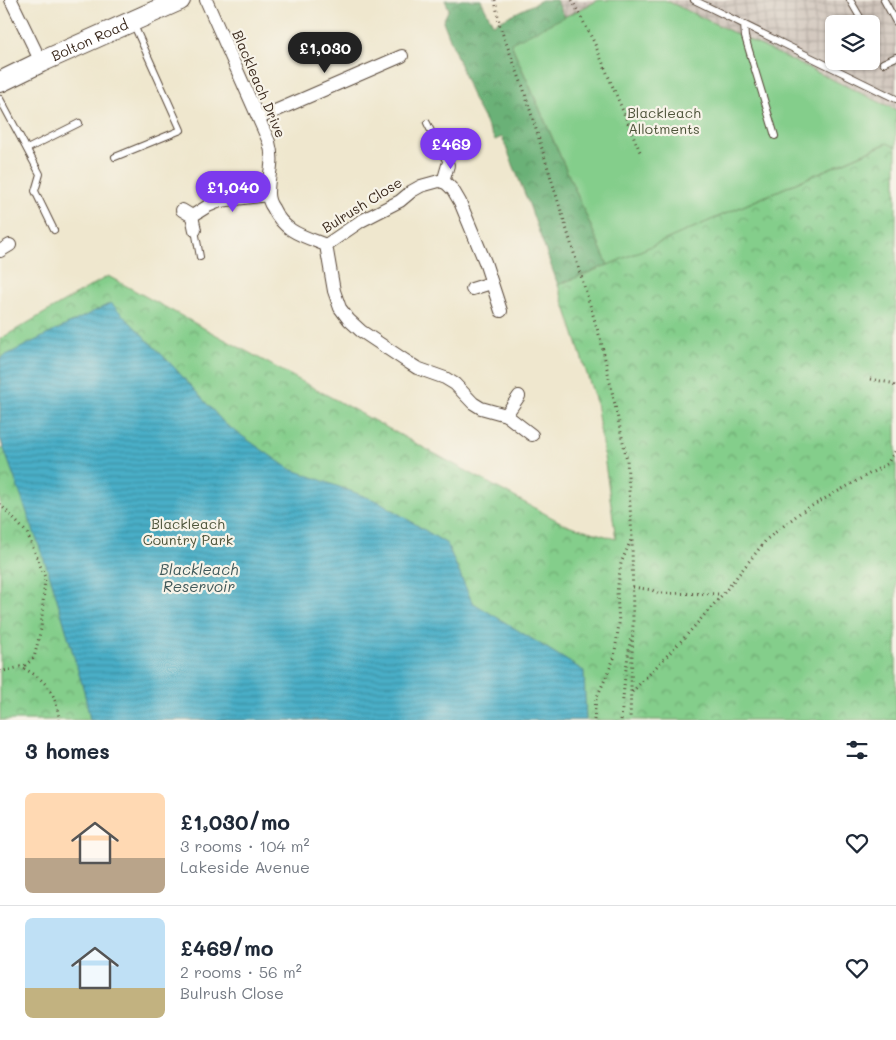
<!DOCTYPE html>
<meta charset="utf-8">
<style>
body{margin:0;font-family:Mali,sans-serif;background:#f2f2f3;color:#1f2937;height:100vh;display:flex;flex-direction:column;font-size:19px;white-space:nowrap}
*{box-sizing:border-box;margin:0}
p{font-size:16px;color:#747a83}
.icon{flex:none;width:28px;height:28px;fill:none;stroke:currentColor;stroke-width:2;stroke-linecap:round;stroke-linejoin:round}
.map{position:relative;height:720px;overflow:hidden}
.drawer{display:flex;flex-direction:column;background:#fff;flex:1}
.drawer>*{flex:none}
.tools{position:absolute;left:825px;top:15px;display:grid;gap:10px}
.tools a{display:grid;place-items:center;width:55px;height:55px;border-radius:8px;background:#fff;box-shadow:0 1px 4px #0004;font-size:25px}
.price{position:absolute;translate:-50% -42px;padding:0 11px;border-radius:18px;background:#7c3aed;color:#fff;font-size:16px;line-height:32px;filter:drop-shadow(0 1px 2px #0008)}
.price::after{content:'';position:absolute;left:50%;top:30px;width:15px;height:11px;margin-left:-8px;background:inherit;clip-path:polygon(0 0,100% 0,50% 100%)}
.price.active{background:#222;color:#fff}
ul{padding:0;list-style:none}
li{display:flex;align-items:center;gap:15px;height:125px;padding:0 25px}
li+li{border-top:1px solid #e0e1e3}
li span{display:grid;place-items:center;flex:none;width:140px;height:100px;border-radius:8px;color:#555}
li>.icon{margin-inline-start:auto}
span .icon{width:60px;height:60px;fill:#fffc;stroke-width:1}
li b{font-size:21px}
h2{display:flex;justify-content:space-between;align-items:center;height:60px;padding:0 25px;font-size:21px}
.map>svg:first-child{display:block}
</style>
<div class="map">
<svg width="896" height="720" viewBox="0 0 896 720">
<defs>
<pattern id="industrial-grid" width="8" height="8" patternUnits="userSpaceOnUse" patternTransform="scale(1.25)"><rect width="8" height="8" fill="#cec2b9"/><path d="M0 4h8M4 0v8" fill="none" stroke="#a89e96"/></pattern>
<pattern id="forest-crowns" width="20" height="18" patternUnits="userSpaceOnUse" patternTransform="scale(1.25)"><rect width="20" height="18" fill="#6bb177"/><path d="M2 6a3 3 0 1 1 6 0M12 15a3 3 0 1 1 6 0" fill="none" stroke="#599061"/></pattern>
<pattern id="park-crowns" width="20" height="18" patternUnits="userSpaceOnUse" patternTransform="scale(1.25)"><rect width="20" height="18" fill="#84ce8b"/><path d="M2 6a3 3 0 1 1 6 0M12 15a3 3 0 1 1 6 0" fill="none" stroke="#6da771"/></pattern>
<pattern id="water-rules" width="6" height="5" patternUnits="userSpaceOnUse" patternTransform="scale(1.25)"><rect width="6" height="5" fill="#48aec7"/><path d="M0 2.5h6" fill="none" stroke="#3d8ea1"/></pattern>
</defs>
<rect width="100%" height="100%" fill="#f7f3e8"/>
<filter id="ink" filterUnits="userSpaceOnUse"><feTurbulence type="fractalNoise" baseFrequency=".02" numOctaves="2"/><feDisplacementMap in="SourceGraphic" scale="10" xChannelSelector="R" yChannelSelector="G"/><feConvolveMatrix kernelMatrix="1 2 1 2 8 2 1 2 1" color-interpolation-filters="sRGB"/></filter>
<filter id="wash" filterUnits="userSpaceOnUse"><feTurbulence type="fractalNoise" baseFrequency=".0096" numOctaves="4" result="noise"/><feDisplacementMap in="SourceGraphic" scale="20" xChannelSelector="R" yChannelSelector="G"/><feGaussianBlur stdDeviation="1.12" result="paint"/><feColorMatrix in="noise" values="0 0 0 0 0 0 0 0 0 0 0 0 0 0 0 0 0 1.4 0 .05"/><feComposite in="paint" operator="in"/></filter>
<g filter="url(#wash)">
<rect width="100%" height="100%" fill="#efe7ce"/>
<g fill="url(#industrial-grid)" fill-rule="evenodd">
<path d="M556 0H599L565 17Z"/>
<path d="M665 0H896V110ZM834 24H871V61H834Z"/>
</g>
<path fill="url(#forest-crowns)" stroke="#536e4a" d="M445 0H481L493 24 542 0H556L565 17 511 44 608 265 558 285 530 207 502 137 495 140 474 101 443 21 449 9Z"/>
<path fill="url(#park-crowns)" stroke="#607c54" d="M888 143 896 147V720H0V450L3 448 0 438V339L108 276 564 524 616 539 596 402 558 285 608 265Z"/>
<path fill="#84ce8b" stroke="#607c54" d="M599 0H665L896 110V147L887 143 608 265 511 43Z"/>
<path fill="url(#water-rules)" stroke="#426c72" d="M111 303 173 366 225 424 288 468 380 502 447 544 472 602 584 671 586 720H90L84 691 52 582 0 438V358Z"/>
</g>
<g filter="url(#ink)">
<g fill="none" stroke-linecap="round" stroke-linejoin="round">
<g stroke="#564638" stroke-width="8">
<g id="lane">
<path d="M694 0 896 99"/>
<path d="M850 0 864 24"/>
<path d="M884 0 896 22"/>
<path d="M744 25 745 37 775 136"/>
<path d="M883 63 896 57"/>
<path d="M0 99 40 174 35 191 54 230"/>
<path d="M427 123 448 165"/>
<path d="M27 149 79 123"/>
<path d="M115 157 181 130 133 23"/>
<path d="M195 230 200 257"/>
</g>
</g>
<g stroke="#564638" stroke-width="14">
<g id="street">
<path d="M11 0 41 62"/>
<path d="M206 0 269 142C275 164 268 173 268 193 268 198 270 204 273 208 284 232 303 236 326 245L334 291 340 308 349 320 361 331 403 359 417 368 445 378 455 384 473 403 481 408 506 415 532 435"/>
<path d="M259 118 402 56"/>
<path d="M443 182 448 165"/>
<path d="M182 210 192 216 195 230"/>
<path d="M192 216 208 206 220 201 268 195"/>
<path d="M326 245 361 221 400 201 412 191 421 186 439 181 443 182 447 184 453 190 460 202 485 262 501 311"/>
<path d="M0 251 10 245"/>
<path d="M472 289 491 283"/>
<path d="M506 415 519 396"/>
</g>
</g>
<g stroke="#564638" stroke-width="22">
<g id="primary">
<path id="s1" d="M0 82 41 62 180 0"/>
</g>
</g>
<g stroke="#564638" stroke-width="3" stroke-dasharray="1 4" stroke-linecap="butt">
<path d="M495 0 500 27 523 87 601 341 627 460 632 537 633 623 630 720"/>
<path d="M572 0 594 42 641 154"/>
<path d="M870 379 891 383 896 387"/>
<path d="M0 504 27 533 45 577 41 629 34 658 22 668"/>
<path d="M633 587 652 590 658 593 722 594"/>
<path d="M0 672 20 667C44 677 57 693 59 720"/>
<path d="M632 692 685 637 723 594 767 539 801 512 887 464 896 450"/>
<path d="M594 720 596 699 607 675 614 658 619 624 617 592 621 563 631 540"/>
<path d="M621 720 625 676 631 636"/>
</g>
<use href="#lane" stroke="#fff" stroke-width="6"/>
<use href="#street" stroke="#fff" stroke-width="12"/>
<use href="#primary" stroke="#fff" stroke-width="20"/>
</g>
</g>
<g text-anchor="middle" stroke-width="4.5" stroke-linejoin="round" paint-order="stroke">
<g font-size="14" fill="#3b2a1e" stroke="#f7f3e8">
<text dy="5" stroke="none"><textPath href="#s1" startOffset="99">Bolton Road</textPath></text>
<text transform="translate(259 84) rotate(67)" y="5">Blackleach Drive</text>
<text transform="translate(362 205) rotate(-32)" y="5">Bulrush Close</text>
</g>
<g font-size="14" fill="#4d5339" stroke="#f7f3e8">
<text x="664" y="118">Blackleach<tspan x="664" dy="16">Allotments</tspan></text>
<text x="188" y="529">Blackleach<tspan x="188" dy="16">Country Park</tspan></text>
</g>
<g font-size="15" font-style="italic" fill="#405859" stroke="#f7f3e8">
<text x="199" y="575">Blackleach<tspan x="199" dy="17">Reservoir</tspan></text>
</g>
</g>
</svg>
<div class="tools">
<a><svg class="icon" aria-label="layers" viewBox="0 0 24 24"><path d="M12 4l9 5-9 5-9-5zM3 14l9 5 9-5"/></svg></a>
</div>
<b class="price active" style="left:325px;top:74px">£1,030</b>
<b class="price" style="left:451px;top:170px">£469</b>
<b class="price" style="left:233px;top:213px">£1,040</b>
</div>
<section class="drawer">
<h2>3 homes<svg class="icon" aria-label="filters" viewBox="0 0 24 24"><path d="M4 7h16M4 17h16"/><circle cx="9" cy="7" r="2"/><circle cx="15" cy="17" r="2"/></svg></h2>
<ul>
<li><span style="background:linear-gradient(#ffd9b3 65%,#b9a48a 0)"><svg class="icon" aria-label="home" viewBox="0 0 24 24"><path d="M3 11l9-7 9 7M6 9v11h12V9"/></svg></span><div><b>£1,030/mo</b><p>3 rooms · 104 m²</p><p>Lakeside Avenue</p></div><svg class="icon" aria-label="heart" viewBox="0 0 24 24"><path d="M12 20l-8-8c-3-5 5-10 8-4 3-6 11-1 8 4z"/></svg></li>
<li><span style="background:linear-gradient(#bfe0f5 70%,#c2b280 0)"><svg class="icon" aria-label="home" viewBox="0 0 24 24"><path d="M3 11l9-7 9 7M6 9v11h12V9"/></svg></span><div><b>£469/mo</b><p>2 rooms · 56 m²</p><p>Bulrush Close</p></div><svg class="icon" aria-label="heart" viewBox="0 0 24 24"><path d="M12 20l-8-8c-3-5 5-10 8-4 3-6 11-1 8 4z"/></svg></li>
</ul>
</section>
